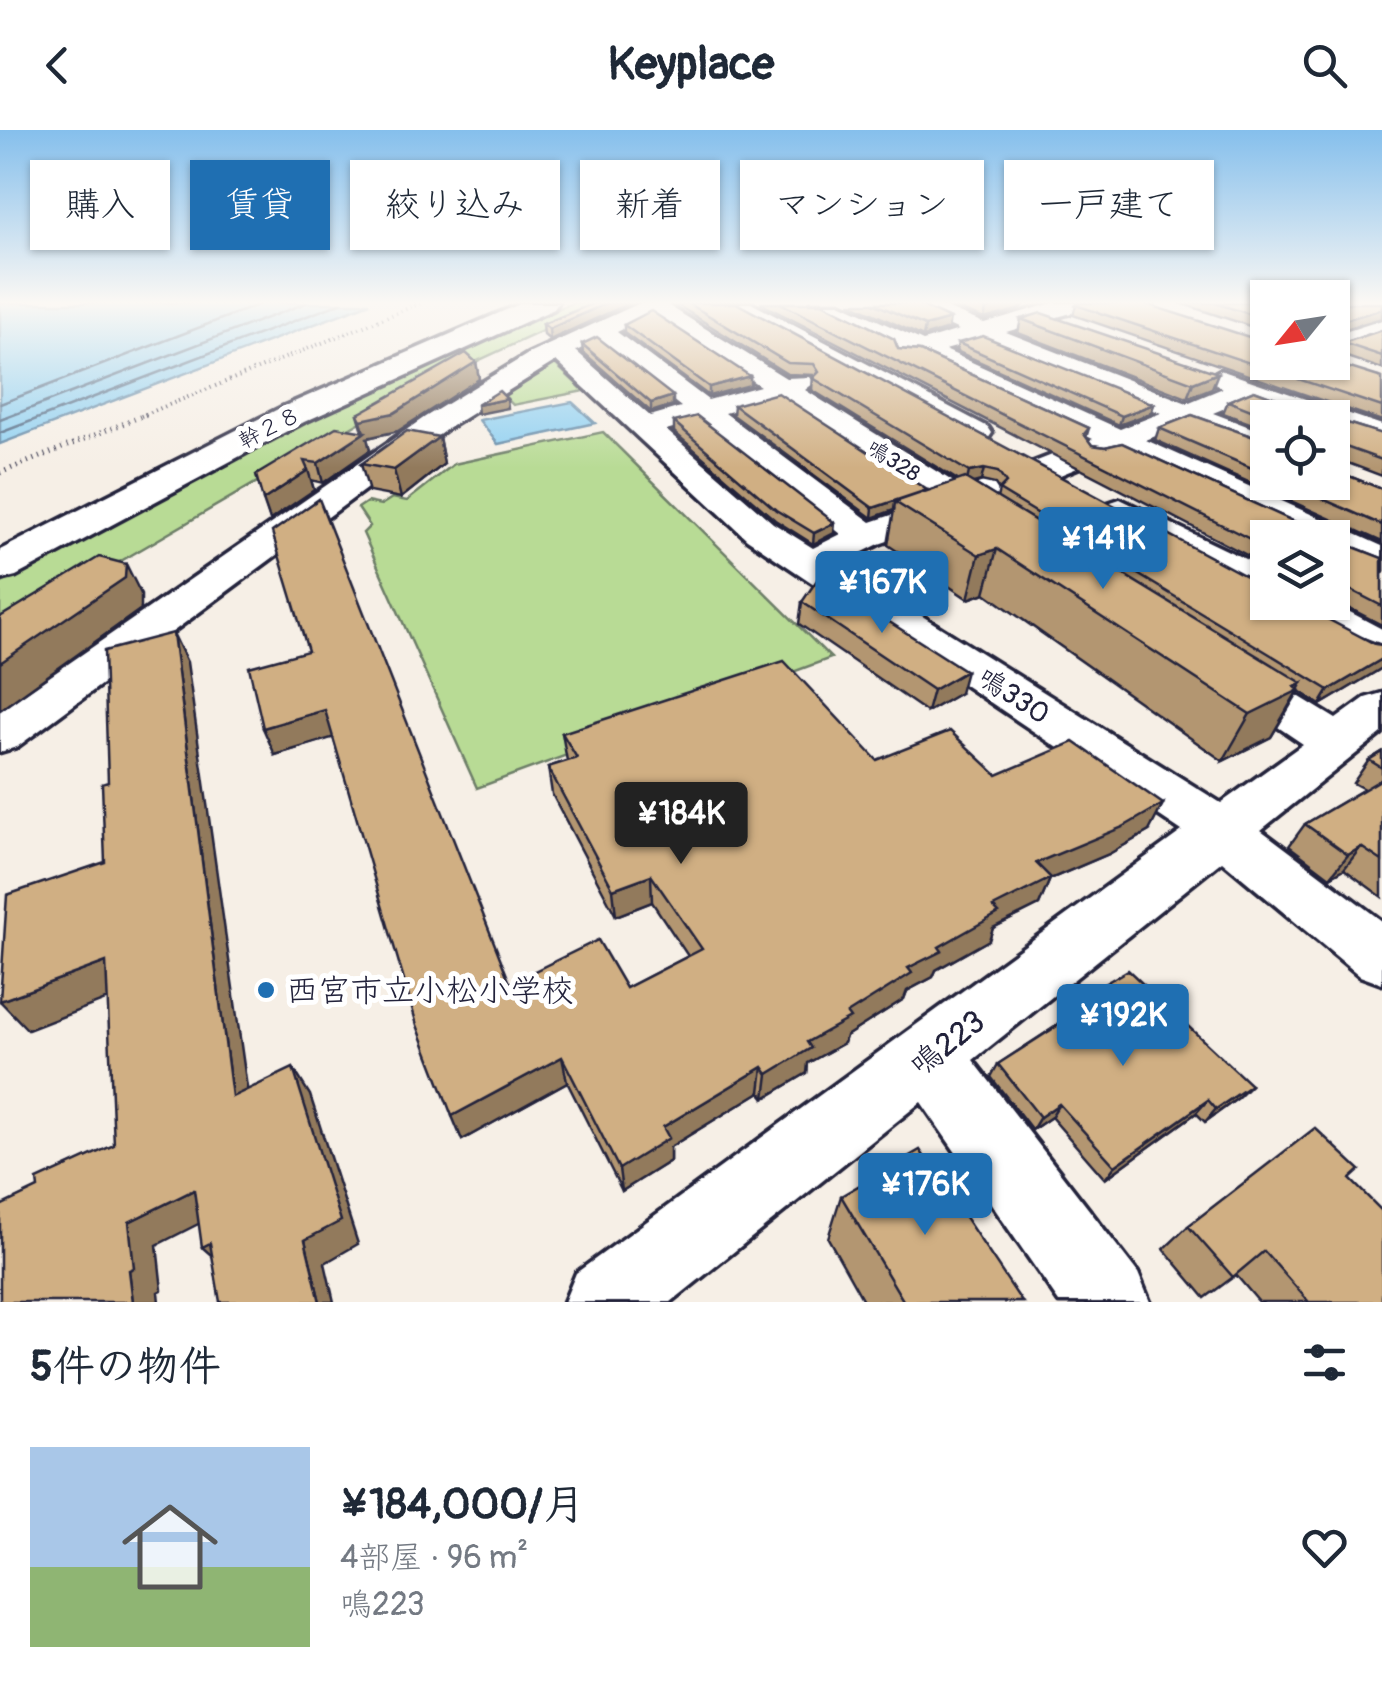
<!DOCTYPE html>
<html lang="ja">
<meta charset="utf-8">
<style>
body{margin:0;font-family:Pangolin,"Klee One",sans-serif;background:#f6f6f7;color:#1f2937;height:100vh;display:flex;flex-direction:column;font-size:38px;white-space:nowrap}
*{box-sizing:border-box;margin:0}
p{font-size:32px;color:#747a83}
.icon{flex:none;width:55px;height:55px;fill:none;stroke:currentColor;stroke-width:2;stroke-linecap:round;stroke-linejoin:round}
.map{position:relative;height:1172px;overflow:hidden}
.side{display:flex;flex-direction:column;background:#fff;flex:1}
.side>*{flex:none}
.top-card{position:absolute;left:30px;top:30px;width:1322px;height:90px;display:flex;gap:20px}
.needle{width:65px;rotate:240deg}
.tools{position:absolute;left:1250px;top:150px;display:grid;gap:20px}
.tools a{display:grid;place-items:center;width:100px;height:100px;border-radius:0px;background:#fff;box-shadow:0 2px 8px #0004;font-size:50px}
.price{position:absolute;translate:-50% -85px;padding:0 22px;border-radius:10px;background:#1f6fb2;color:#fff;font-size:32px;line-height:65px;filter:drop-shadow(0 2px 5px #0008)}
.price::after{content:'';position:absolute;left:50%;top:60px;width:30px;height:22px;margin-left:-15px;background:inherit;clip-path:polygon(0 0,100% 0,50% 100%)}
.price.selected{background:#222;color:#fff}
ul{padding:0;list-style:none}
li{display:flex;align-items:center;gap:30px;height:250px;padding:0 30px}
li+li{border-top:2px solid #e0e1e3}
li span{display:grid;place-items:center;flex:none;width:280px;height:200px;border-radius:0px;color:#555}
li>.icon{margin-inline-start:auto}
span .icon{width:120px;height:120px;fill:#fffc;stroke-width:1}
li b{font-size:42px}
h2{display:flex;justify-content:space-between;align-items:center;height:120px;padding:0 30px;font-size:42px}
.pill{padding:0 35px;border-radius:0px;background:#fff;box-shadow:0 2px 8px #0004;font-size:35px;line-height:90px}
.pill.selected{background:#1f6fb2;color:#fff}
header{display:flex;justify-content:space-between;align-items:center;height:130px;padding:0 30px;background:#fff;font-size:45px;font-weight:700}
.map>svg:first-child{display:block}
</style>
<header><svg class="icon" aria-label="back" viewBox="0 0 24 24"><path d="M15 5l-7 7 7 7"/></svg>Keyplace<svg class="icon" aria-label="search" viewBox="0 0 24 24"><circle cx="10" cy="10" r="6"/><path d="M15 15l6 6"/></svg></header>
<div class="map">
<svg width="1382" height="1172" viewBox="0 0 1382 1172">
<rect width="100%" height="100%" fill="#f6efe6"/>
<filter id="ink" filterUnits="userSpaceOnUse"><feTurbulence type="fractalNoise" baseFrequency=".01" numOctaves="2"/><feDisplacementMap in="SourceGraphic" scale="20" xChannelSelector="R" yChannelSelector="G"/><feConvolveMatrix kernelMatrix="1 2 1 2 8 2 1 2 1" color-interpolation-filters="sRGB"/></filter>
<g filter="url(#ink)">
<g fill="#b8db95" stroke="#6d7e68" stroke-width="2.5">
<path d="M572 173H603L421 257 102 442 0 506V454L386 250Z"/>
<path d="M543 234H555L584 261 513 275 498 260Z"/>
<path d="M603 302 831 528 477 658 363 403 370 396 358 378 367 372 381 375 392 368 407 371 454 334Z"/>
</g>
<g fill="#90d0f1" stroke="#648aa8" stroke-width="2.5">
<path d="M0 173H370L0 314Z"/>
<path d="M572 272 595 293 498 314 479 290Z"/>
</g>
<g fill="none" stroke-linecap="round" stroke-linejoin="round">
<g stroke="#4e6884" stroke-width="2.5">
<path d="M0 274 263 173"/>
<path d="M0 290 306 173"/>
<path d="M0 303 341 173"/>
</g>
<g stroke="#22223b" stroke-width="7">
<g id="minor">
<path d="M640 173H671L669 176 786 248 810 247 814 253 805 260 965 359 1093 309 919 228H899L895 223 898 218 809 173H840L923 211 959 200 900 173H933L984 193 1053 173H1091L1088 178 1006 202 1187 273 1223 258 1206 248 1220 240 1382 295V314L1332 298V288H1304L1249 268 1213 283 1268 304V324L1187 293 1146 310 1382 416V441L1332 421V408H1303L1119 321 989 374 1011 392 1006 400C986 405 975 396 959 386L879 414 839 434 1221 673 1303 614 1219 557 1212 547 1219 537 1235 533 1251 537 1336 589 1365 568 1382 563V603L1261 700 1382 791V854L1360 846 1222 731 973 930 1138 1143 1150 1172H1059L921 972 671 1172H564L576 1143 1182 701 747 409 556 231 447 299 17 617 0 622V581L425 287 528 224ZM652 185 760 256 708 270 617 202ZM981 210 1161 283 1120 299 945 220ZM598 211 681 277 650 286 576 221ZM778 268 936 370 871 392 725 283ZM698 291 841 404 813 418 773 393 666 300Z"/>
<path d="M722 173H751L988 297 992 303 988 309H966Z"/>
<path d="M1382 190V205L1332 222V206Z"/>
<path d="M1120 369 1268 440V468L1254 464 1108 387 1102 380 1108 373Z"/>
<path d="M1279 472H1331L1382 499V529L1367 525 1285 481Z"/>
</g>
</g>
<g stroke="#22223b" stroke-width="7">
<path id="tertiary" d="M522 173H558L554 179 304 292 16 446 0 450V420L280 278Z"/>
</g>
<path stroke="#22223b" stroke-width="4" stroke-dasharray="1 4" stroke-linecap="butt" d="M141 286 421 173"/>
<path stroke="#22223b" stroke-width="5" stroke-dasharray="1 5" stroke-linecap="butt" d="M0 343 147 284"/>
<use href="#minor" fill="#fff" fill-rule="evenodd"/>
<use href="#tertiary" fill="#fff" fill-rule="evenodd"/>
</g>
<g fill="#b39671" stroke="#22223b" stroke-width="2.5" fill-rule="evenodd">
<path d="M594 173 550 210 544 205 543 194Z"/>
<path d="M674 173H736L1268 472 1382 515V538L1320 575 1299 561 1271 607 1223 631 985 463 968 469 888 415 894 380 872 388 733 285 734 275 926 362 959 351 812 260 813 245 787 244ZM981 351 995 354 999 360 997 368 973 353Z"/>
<path d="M760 173H822L894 209 898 219 920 221 1089 298 1086 308 1092 315 1105 317 1122 313 1308 398H1336L1338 411 1382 428V495L1332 469V408H1268V436Z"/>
<path d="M850 173H916L948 199 923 207Z"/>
<path d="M944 173H1027L1017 180 984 189Z"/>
<path d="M1180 173H1268V202Z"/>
<path d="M1076 175 1382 248V291L1073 185Z"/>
<path d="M1021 189 1212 258 1187 268 1018 203Z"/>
<path d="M624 195 750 246V255L709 266 624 203Z"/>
<path d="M1382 200V239L1338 224 1343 213Z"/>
<path d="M958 213 1154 274 1151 283 1119 295 956 221Z"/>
<path d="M582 214 673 275 651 282 583 222Z"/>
<path d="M476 232 479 249 398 301 367 308 370 320 323 353 311 350 314 360 270 390 256 345 363 301 358 284Z"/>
<path d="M1254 260 1308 280H1334L1337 290 1382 304V346L1335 328 1336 341 1382 359V412L1155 310 1159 298 1192 285 1268 312V352H1332V288H1268V300L1223 283 1228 271Z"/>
<path d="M674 292 834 403 813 414 775 390 674 302Z"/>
<path d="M439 307 444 334 401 368 369 362 361 334Z"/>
<path d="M802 472 960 563 927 582 799 494Z"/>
<path d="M308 521 510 853 626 858 688 826 652 772 616 786 552 664 548 637 567 631 562 603 877 630 997 645 1149 701 1109 724 1050 749 1039 775 993 798 989 810 936 840 933 847 907 861 904 869 846 906 844 913 808 933 807 943 765 968 760 962 670 1017V1031L622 1061 567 952 462 1010 333 607 275 625Z"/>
<path d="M1382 622V767L1344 739 1330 747 1289 716 1305 694 1364 659 1353 653 1369 630Z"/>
<path d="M1085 865 1251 955 1238 968 1205 992 1196 983 1105 1049 1051 987 1032 1000 991 947 998 934 1079 881 1077 879Z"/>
<path d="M1350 1049 1382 1172H1259L1236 1145 1205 1168 1164 1119 1188 1096Z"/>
<path d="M841 1066 1022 1172H864L828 1108Z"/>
</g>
<g fill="#927a5c" stroke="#22223b" stroke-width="2.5">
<path d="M607 173H630L550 210 549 199Z"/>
<path d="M1006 173H1027L1017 180 984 189 986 179Z"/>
<path d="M1382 179V188L1332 203 1334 193Z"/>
<path d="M950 189 948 199 923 207 925 196Z"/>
<path d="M476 232 479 249 398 301 367 308 370 320 323 353 318 333 364 303 361 290Z"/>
<path d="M1218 243 1212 258 1187 268 1193 253Z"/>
<path d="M750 246V255L709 266V257Z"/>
<path d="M673 266V275L651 282V273Z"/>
<path d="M507 269 508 278 478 284 477 275Z"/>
<path d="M1154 274 1151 283 1119 295 1122 286Z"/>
<path d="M439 307 444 334 401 368 394 340Z"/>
<path d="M984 339 981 351 966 355 969 342Z"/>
<path d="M308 340 314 360 270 390 263 370Z"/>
<path d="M927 360 925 370 895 372 894 380 872 388 873 378Z"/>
<path d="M835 393 834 403 813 414 814 403Z"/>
<path d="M997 419 985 463 968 469 979 425Z"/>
<path d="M126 434 141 464V479L0 580V533Z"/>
<path d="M173 503 187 532 252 993 232 967Z"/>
<path d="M1382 529V538L1320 575 1329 560Z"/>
<path d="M966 541 960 563 927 582 933 560Z"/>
<path d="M1302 553 1271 607 1223 631 1250 584Z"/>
<path d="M325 580 335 607 275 625 263 598Z"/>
<path d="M1163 674 1149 701 1109 724 1050 749 1039 775 993 798 989 810 936 840 933 847 907 861 904 869 846 906 844 913 808 933 807 943 765 968 768 944 807 912 993 777 1036 733Z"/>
<path d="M1361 717 1344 739 1330 747 1348 725Z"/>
<path d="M651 745 652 772 616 786 613 759Z"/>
<path d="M106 832 129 861 28 900 0 871Z"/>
<path d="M562 927 567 952 462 1010 452 986Z"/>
<path d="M763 937 760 962 670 1017V1031L622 1061 619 1039 663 997Z"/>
<path d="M293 938 310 965 358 1114 325 1133 334 1172H320L305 1110Z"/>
<path d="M1251 955 1238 968 1205 992 1216 979Z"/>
<path d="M1208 970 1196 983 1105 1049 1115 1036Z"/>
<path d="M1059 974 1051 987 1032 1000 1040 987Z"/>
<path d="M194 1060 218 1084 157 1115 162 1160 158 1162 159 1172H133L129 1140V1092Z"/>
<path d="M210 1113 227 1139 202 1117Z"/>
</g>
<g fill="#d0af83" stroke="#22223b" stroke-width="2.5">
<path d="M594 173H607L549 199 543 194Z"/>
<path d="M688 173H736L1259 453 1268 455V472H1295L1375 514 1382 515V529L1329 560 999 360 1006 353 998 342 984 339 969 342 813 248 819 242 814 234 788 233Z"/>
<path d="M780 173H822L894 209 898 219 920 221 1089 298 1084 304 1092 315 1105 317 1122 313 1308 398H1336L1338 411 1382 428V476L1341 455H1332V408H1268V418Z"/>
<path d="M873 173H916L950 189 925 196Z"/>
<path d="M972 173H1006L986 179Z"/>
<path d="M1079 173H1143L1268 213V232H1331L1382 248V277L1076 175Z"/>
<path d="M1215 173H1268V190Z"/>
<path d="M1332 173H1382V179L1334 193 1332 217Z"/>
<path d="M651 181 750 246 709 257 624 195Z"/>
<path d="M1041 183 1218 243 1193 253 1021 189Z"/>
<path d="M1382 200V226L1343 213Z"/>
<path d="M983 206 1154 274 1122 286 958 213Z"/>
<path d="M597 207 673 266 651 273 582 214Z"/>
<path d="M466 223 476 232 394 283 361 290 358 284Z"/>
<path d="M1254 260 1308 280H1334L1337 290 1382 304V330L1340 315 1335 319 1336 341 1382 359V395L1284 352H1332V288H1271L1228 271Z"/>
<path d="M499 261 507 269 477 275Z"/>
<path d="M778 263 927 360 873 378 734 275Z"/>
<path d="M1192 285 1268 312V345L1159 298Z"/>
<path d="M697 286 835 393 814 403 776 380 674 292Z"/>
<path d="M336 297 365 302 318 333 304 331 308 340 263 370 256 345Z"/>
<path d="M407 301 439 307 394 340 361 334Z"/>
<path d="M965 348 1302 553 1295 557 1299 560 1250 584 997 419 979 425 895 372Z"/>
<path d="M319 369 510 853 598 810 626 858 702 819 651 745 613 759 548 637 577 628 562 603 784 531 877 630 950 601 997 645 1074 612 1163 674 1123 697 1036 733 1051 748 993 777 999 783 939 817 942 821 908 838 912 843 847 884 850 888 807 912 811 918 768 944 763 937 663 997 669 1008 619 1039 562 927 452 986 417 895 325 580 263 598 249 537 308 521 272 402Z"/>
<path d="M99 427 126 434 125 448 0 533V487Z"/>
<path d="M819 447 966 541 933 560 802 472Z"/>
<path d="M173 503 232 967 293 938 341 1091 305 1110 320 1172H220L210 1113 202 1117 194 1060 129 1092 134 1138 129 1140 133 1172H0V1076L38 1058 37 1050 114 1015 106 832 0 871 7 765 105 732 102 654 108 652 104 521Z"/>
<path d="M1382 622V638L1369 630Z"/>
<path d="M1382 649V731L1361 717 1348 725 1305 694Z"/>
<path d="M1128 840 1251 955 1216 979 1208 970 1115 1036 1059 974 1040 987 998 934 1093 873 1085 865Z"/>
<path d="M1315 998 1360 1040 1350 1049 1382 1081V1172H1309L1264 1121 1233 1147 1188 1096Z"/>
<path d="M920 1020 1022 1172H904L841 1066Z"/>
</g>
</g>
<linearGradient id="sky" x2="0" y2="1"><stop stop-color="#85bfec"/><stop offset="0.51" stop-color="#fbf8f4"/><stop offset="1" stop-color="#fbf8f4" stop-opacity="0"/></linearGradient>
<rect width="1382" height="338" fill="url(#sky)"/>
<circle fill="#1f6fb2" stroke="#fff" stroke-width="4" cx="266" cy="860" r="10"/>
<g text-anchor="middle" stroke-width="10" stroke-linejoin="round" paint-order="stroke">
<g font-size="22" fill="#22223b" stroke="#fff">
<text transform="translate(269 297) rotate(-27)" y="8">幹２８</text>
<text transform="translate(894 330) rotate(32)" y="8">鳴328</text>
</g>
<g font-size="28" fill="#22223b" stroke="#fff">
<text transform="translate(1014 565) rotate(33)" y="10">鳴330</text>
</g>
<g font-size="32" fill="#22223b" stroke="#fff" text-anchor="start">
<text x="286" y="871">西宮市立小松小学校</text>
</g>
<g font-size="32" fill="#22223b" stroke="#fff">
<text transform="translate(947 913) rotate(-38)" y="11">鳴223</text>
</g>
</g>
</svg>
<div class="tools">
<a><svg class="needle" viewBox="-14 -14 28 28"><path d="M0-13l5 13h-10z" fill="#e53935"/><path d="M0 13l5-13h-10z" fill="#747a83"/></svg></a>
<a><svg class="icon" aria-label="locate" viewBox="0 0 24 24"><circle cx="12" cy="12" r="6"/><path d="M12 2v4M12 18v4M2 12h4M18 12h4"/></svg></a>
<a><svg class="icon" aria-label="layers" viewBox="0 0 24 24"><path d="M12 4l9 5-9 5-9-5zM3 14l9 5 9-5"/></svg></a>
</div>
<b class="price" style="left:1103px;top:462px">¥141K</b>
<b class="price" style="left:882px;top:506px">¥167K</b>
<b class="price selected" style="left:681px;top:737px">¥184K</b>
<b class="price" style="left:1123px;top:939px">¥192K</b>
<b class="price" style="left:925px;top:1108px">¥176K</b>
<div class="top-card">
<a class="pill">購入</a>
<a class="pill selected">賃貸</a>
<a class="pill">絞り込み</a>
<a class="pill">新着</a>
<a class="pill">マンション</a>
<a class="pill">一戸建て</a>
</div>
</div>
<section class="side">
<h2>5件の物件<svg class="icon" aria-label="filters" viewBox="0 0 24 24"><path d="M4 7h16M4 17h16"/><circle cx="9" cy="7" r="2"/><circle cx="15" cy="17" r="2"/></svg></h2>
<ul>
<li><span style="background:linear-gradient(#a9c7e8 60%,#8fb573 0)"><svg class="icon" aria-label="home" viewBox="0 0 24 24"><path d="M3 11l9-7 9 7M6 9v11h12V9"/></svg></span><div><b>¥184,000/月</b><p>4部屋 · 96 m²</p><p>鳴223</p></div><svg class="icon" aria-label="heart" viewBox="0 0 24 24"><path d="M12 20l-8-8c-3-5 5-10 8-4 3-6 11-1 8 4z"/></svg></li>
</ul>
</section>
